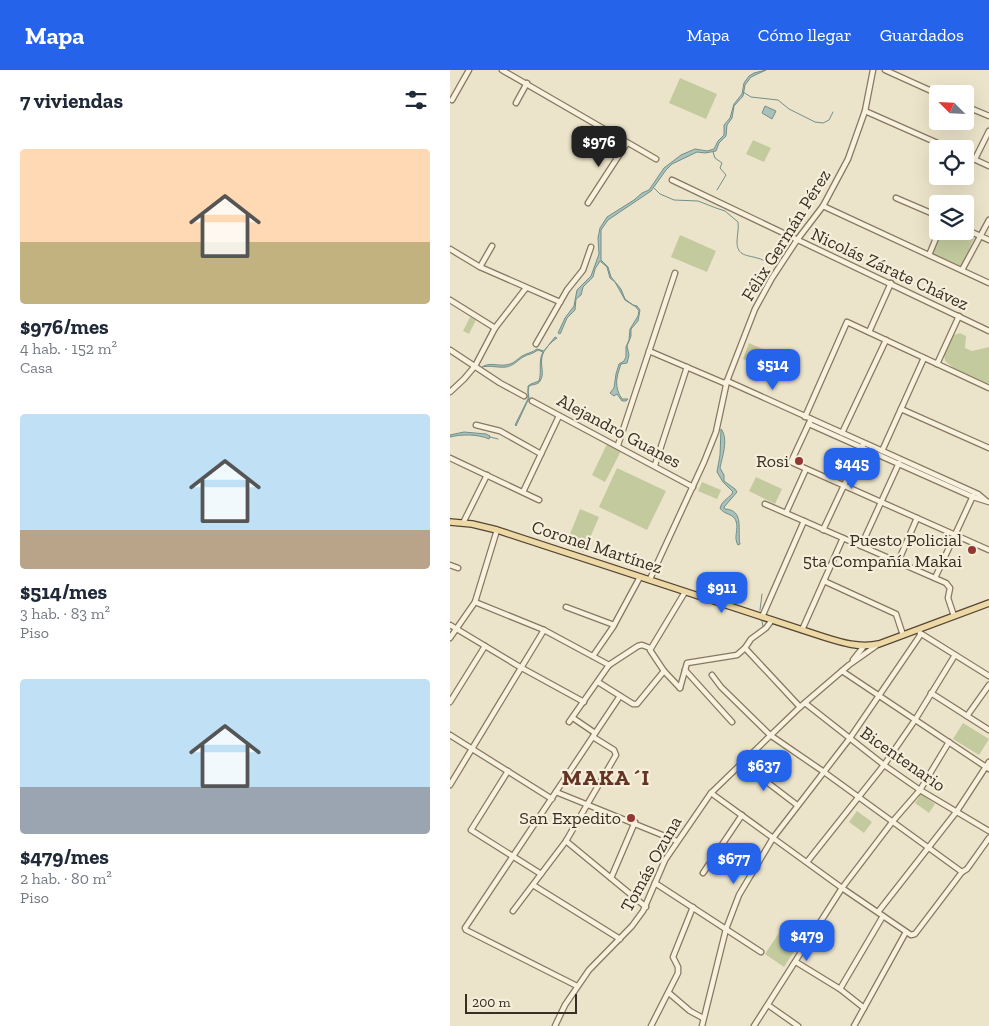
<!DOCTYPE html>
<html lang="es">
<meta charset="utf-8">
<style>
body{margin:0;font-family:"Zilla Slab",serif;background:#f2f2f3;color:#1f2937;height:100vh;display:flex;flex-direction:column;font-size:19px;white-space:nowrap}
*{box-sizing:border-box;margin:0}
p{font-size:16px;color:#747a83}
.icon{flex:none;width:28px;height:28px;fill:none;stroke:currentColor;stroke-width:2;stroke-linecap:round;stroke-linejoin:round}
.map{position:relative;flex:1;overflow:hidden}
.panel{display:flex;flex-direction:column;background:#fff;width:450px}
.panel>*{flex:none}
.needle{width:32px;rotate:294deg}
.tools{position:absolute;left:479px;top:15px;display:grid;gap:10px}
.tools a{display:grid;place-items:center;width:45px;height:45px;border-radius:5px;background:#fff;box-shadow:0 5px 20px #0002;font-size:25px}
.scale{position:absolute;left:15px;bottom:12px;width:112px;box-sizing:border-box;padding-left:5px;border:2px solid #3a2e22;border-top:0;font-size:14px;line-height:18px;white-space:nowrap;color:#3a2e22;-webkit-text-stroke:4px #f4eeda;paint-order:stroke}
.price{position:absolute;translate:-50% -42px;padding:0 11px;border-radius:10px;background:#2563eb;color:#fff;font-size:16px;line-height:32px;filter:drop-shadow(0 1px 2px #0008)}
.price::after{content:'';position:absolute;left:50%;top:30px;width:15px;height:11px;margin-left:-8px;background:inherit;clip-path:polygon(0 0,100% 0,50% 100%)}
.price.on{background:#222;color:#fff}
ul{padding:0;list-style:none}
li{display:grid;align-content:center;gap:10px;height:265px;padding:0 20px}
li span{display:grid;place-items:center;height:155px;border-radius:5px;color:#555}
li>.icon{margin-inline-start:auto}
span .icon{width:90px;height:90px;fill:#fffc;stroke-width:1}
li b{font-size:21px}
h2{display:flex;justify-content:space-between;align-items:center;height:60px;padding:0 20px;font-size:21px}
header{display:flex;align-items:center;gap:30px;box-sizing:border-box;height:70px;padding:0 25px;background:#2563eb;color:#fff}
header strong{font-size:24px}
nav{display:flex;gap:28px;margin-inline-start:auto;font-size:18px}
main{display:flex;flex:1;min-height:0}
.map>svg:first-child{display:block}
</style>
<header>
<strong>Mapa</strong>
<nav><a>Mapa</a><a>Cómo llegar</a><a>Guardados</a></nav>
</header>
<main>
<section class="panel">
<h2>7 viviendas<svg class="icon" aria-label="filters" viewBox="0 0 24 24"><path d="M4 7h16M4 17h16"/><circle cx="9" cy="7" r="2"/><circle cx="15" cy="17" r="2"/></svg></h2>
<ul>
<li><span style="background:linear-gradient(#ffd9b3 60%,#c2b280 0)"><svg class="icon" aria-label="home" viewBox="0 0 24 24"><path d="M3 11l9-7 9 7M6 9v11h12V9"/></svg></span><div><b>$976/mes</b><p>4 hab. · 152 m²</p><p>Casa</p></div></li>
<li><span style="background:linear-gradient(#bfe0f5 75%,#b9a48a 0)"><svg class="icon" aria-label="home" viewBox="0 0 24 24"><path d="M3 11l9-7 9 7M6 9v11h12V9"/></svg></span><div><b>$514/mes</b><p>3 hab. · 83 m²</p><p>Piso</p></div></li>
<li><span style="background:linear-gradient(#bfe0f5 70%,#9aa5b1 0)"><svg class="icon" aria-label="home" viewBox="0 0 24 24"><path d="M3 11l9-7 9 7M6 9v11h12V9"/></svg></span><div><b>$479/mes</b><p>2 hab. · 80 m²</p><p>Piso</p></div></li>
</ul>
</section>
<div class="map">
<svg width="539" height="956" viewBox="0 0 539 956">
<rect width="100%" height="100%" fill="#ece4ca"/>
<g fill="#c3ca9e">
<path d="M230 8 267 24 256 49 219 33Z"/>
<path d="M303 70 321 78 314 92 296 84Z"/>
<path d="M491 161H515L525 166 511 197 482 184Z"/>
<path d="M230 165 266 181 257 202 221 187Z"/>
<path d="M20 247 26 250 19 264 13 261Z"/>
<path d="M510 263 516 266 515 278 522 281 539 277V315L505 299 495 291 494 285 504 265Z"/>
<path d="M299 273 327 285 320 301 293 289Z"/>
<path d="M157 374 171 381 155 412 142 405Z"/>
<path d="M167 398 216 421 197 460 149 437Z"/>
<path d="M306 407 332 419 325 434 299 421Z"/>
<path d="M252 412 271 420 267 429 248 421Z"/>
<path d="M130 439 149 447 134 482 116 474Z"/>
<path d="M513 653 539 669 529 685 503 669Z"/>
<path d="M471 724 485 734 479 743 465 733Z"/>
<path d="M407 741 422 752 414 763 399 752Z"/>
<path d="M333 857 352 869 334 897 315 884Z"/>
</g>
<g fill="#aac1bb" stroke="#718f89">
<path d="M316 0 301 7 295 15 293 26 284 36 282 48 277 55 276 66 269 73 266 81 255 83 247 82 222 94 216 100 201 121 158 150 151 160V190L158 197 161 207 171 219 175 229 183 235 187 236 190 240 188 251 181 259V266L177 276 179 285 177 293 171 294C166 308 164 317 172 329H178L176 331H172L167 324 164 326 160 323 164 318 166 304 169 294 174 291 176 287V277L179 270 180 259 188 246 189 241 186 237 175 230 165 212 160 208 157 197 150 191 145 199 143 207 133 217 131 225 126 229 125 240 117 248 111 262 110 264 108 263 115 248 124 236 127 220 141 206 149 184 148 168 150 158 157 147 184 130 192 123 199 120 214 98 231 85 245 79 257 81 264 79 268 71 274 65V55L280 48 284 34 292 24 294 13 299 6 304 3Z"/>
<path d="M315 36 326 41 322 49 312 43Z"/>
<path d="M105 267 107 268C102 271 93 280 92 287 90 295 95 304 90 311 88 315 83 314 79 316L78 321 79 328 66 356 65 355 78 329V316L81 314 89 311C92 301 88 291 93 282L88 280C83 284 78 284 73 287 67 291 63 296 56 297 48 298 40 295 32 297 39 292 47 296 55 295 64 294 66 290 72 286 77 283 82 283 87 279L94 281Z"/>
<path d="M271 359C279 369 272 387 270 398L274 405V411L285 419 287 422 274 437 275 439C295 440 287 461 290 474L288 475C283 467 289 460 286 451 283 443 274 445 270 438 273 429 280 428 283 422L273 412 267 402 270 385Z"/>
<path d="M14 362 36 364 40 366 39 369C28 364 12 364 0 367V365Z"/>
</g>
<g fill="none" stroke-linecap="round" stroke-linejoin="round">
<g stroke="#718f89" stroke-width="1">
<path d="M293 22 301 27 328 30 339 39 365 52 373 53 379 50 383 42"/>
<path d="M263 82 265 88 272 93 270 98 276 105 267 120"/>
<path d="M204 118 210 124 224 130 248 131 266 138 275 141 288 152C289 159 287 165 287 172 287 186 297 185 307 188 312 189 315 191 318 194"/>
<path d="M40 367 48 369"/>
<path d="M310 540 312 524"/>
<path d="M312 551 313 557"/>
</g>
<g stroke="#887760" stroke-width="7">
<g id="minor">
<path d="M52 0 206 89"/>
<path d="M435 0 488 24"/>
<path d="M2 30 19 0"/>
<path d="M66 33 77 13"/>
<path d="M515 36 539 46"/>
<path d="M415 41 501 79"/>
<path d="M515 85 539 96"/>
<path d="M525 89 539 61"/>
<path d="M222 110 539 261"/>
<path d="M446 128 488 146"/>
<path d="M138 133 177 73"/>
<path d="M373 136 539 213"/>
<path d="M515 159 539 170"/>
<path d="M0 179 30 197 110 232"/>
<path d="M479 185 489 161"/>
<path d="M30 197 42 176"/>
<path d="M512 200 539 150"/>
<path d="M0 230 45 258"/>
<path d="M419 262 441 213"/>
<path d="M86 274 117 220 133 200 141 177"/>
<path d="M0 280 50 313 74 326"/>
<path d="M199 281 274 313 277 311 528 424 535 430"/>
<path d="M487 294 509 246"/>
<path d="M0 322 14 309 25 296 45 258 76 218"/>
<path d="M82 331 243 417"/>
<path d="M451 339 539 378"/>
<path d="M355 347 397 252 539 318"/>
<path d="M361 349 341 392 539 480"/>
<path d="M359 354 523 427 539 432"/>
<path d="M26 355 50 361 91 384"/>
<path d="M392 363 436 270"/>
<path d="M168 375 225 203"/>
<path d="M432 381 474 288"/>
<path d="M0 388 89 430"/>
<path d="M205 395 237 297"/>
<path d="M73 422 109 346"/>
<path d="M315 434 496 513 500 518 498 528 504 546"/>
<path d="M336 443 356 399"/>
<path d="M13 453 37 405"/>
<path d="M373 460 413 375"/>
<path d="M411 476 449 393"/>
<path d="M448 492 467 448"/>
<path d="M0 495 8 498"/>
<path d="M485 508 523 426"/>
<path d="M200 509 254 392 266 362 277 311 305 239 322 208 347 170 373 136 398 89 415 41 423 0"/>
<path d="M374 511 446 544 453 565"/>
<path d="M25 532 94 560 159 595"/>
<path d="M116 537 164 555"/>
<path d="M312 547 354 451"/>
<path d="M0 555 70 597 134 632"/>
<path d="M352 560 393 468"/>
<path d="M470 563 539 606"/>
<path d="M0 568 25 532 47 460"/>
<path d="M295 578 350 637"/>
<path d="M143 586 163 557 190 507"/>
<path d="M403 590 414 576"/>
<path d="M235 600 282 652"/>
<path d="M392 601 539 699"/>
<path d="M262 605 271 617 320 665 374 702 512 802"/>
<path d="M148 612 183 634H187L214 601"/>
<path d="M230 618 237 593 287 585 295 578 301 569 316 558 322 550"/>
<path d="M230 618 214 601 200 580 235 522"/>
<path d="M481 623 539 660"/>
<path d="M0 632 35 576"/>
<path d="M355 633 434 695 470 720 539 761"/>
<path d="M517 646 539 615"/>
<path d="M123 648 145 663"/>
<path d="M119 652 159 595 188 576 192 575 200 578"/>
<path d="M0 665 102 729"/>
<path d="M292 693 347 735"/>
<path d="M58 701 21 760 91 804"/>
<path d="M0 715 94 560"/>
<path d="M106 722 227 771"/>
<path d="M261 723 392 818 461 865 465 864 512 802 517 799 539 768"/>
<path d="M116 771 196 837"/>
<path d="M357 792 434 695 465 650 505 585"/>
<path d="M253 803 292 745"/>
<path d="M161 808 185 752"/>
<path d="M205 813 311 882"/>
<path d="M83 815 170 869"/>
<path d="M63 841 116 771 166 685 164 680 143 667"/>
<path d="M428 842 507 741 539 692"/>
<path d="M346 892 390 919 414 938"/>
<path d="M127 916 16 860 15 858 170 626"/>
<path d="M390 919 433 846"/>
<path d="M219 923 240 941 253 948"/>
<path d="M318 935 348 956"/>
<path d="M105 956 115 935 139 900 182 856 193 841 215 790 261 723 350 637 399 595 426 576"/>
<path d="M201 956 228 903V897L223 887 243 837"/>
<path d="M252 956 276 859 289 825 323 768 400 668 471 564"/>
<path d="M304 956 392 818 443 751 470 720 499 672"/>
<path d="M404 956 456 862"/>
</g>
</g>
<g stroke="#574533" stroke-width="8">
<path id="major" d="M0 452 22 454 47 460 374 567C393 573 409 578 429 574L539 533"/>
</g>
<use href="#minor" stroke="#f7f1dd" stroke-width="4.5"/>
<use href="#major" stroke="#ecd9a6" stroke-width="5.5"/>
</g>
<g fill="#933733" stroke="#f4eeda" stroke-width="2">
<circle cx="349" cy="391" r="5"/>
<circle cx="522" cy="480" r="5"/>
<circle cx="181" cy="748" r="5"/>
</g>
<g text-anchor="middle" stroke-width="4.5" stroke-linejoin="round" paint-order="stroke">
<g font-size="18" fill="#3a2e22" stroke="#f4eeda">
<text transform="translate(336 165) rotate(-58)" y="6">Félix Germán Pérez</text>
<text transform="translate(440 199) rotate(25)" y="6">Nicolás Zárate Chávez</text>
<text transform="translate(169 361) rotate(28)" y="6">Alejandro Guanes</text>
<text transform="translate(147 477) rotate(18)" y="6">Coronel Martínez</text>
<text transform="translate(453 689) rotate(35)" y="6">Bicentenario</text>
<text transform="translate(201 794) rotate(-61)" y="6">Tomás Ozuna</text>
</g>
<g font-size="18" fill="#3a2e22" stroke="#f4eeda" text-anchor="end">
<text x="339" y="397">Rosi</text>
<text x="512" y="476">Puesto Policial<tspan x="512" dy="21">5ta Compañía Makai</tspan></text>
<text x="171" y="754">San Expedito</text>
</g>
<g font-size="22" font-weight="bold" letter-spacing="1" fill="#643424" stroke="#f4eeda">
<text x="156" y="715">MAKA´I</text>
</g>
</g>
</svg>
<div class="tools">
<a><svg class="needle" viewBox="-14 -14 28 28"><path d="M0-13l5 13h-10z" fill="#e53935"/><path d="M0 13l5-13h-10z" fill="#747a83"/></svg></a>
<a><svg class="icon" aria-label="locate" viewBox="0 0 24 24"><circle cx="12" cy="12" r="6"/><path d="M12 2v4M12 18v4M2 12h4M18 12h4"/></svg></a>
<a><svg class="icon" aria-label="layers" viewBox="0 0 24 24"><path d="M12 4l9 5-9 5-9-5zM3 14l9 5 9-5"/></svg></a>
</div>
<div class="scale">200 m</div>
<b class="price on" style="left:149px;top:98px">$976</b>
<b class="price" style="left:323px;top:321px">$514</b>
<b class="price" style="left:402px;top:420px">$445</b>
<b class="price" style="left:272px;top:544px">$911</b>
<b class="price" style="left:314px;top:722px">$637</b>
<b class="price" style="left:284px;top:815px">$677</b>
<b class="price" style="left:357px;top:892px">$479</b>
</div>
</main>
